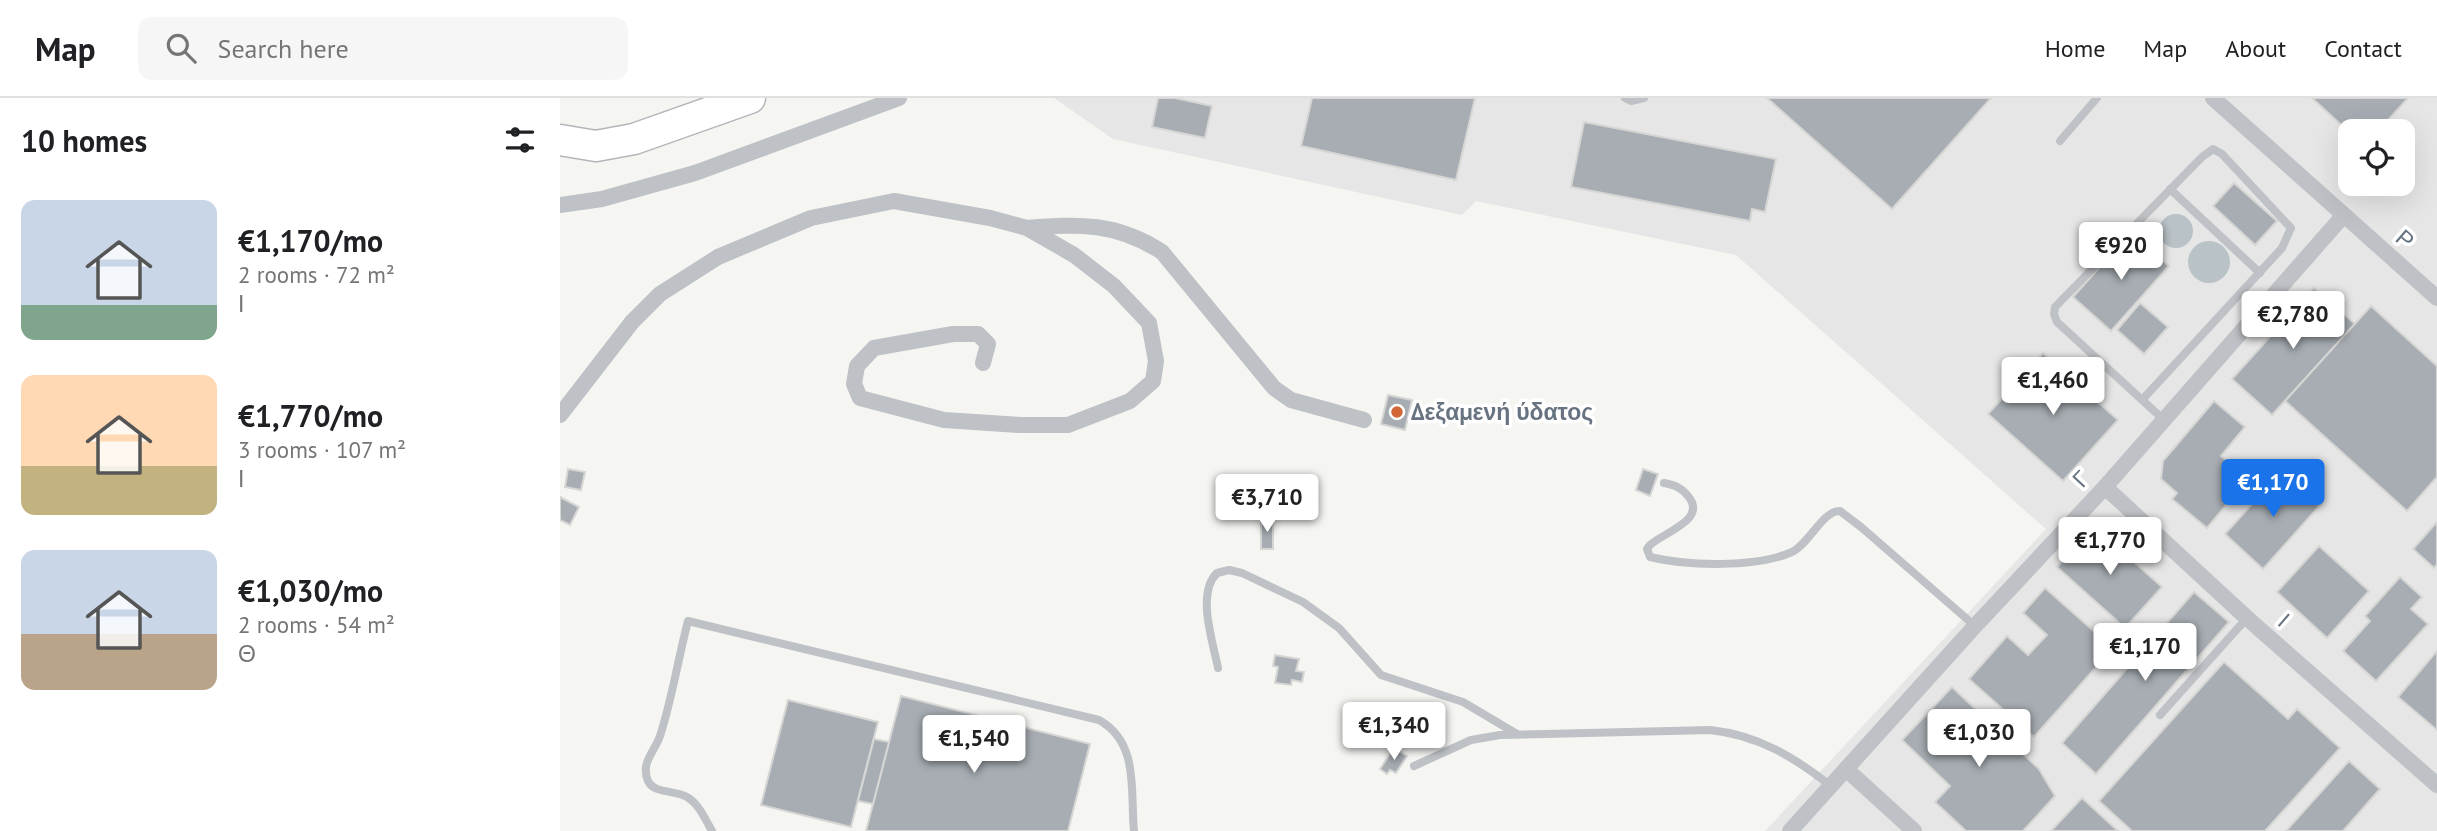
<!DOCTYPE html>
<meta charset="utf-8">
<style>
body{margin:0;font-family:"PT Sans",sans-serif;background:#f6f6f6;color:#202124;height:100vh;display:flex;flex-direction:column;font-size:26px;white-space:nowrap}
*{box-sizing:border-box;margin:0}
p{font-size:23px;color:#757577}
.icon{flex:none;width:38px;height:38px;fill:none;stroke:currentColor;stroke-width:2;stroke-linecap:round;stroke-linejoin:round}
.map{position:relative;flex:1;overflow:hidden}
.details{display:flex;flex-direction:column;background:#fff;width:560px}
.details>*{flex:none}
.fabs{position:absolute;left:1778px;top:21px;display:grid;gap:14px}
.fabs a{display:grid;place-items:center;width:77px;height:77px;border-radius:14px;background:#fff;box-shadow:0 7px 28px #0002;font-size:35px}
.price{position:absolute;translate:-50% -60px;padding:0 16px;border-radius:7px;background:#fff;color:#222;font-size:23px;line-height:46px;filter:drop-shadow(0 2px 4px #0008)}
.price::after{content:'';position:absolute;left:50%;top:42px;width:21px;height:16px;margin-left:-10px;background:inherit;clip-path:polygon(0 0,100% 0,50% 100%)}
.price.on{background:#1a73e8;color:#fff}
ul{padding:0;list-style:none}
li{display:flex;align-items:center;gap:21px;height:175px;padding:0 21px}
li span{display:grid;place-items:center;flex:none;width:196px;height:140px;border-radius:14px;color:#555}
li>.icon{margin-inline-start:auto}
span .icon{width:84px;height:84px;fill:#fffc;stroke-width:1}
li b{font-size:30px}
h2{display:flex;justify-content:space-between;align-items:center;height:84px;padding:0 21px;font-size:30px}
header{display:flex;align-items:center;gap:42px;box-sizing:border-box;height:98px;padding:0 35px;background:#fff;border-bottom:2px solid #e0e0e0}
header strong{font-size:33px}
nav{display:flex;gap:38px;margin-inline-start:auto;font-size:24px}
.search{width:490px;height:63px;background:#f6f6f6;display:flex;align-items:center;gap:18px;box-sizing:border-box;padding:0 24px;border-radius:14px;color:#757577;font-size:26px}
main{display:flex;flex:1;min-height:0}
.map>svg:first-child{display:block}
</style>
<header>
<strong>Map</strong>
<div class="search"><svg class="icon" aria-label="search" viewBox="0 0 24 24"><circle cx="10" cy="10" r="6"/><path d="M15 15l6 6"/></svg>Search here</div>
<nav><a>Home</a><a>Map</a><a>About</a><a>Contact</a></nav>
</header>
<main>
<section class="details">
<h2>10 homes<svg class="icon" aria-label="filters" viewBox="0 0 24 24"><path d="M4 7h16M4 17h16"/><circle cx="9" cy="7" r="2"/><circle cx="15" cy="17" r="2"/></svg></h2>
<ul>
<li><span style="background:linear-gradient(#c9d6e8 75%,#7fa58c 0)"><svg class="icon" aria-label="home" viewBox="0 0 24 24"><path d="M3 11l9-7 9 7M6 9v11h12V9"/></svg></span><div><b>€1,170/mo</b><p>2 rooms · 72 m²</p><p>Ι</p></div></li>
<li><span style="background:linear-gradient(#ffd9b3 65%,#c2b280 0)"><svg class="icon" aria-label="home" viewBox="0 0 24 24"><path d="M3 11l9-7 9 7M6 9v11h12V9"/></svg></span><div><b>€1,770/mo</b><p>3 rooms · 107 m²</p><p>Ι</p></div></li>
<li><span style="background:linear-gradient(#c9d6e8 60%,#b9a48a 0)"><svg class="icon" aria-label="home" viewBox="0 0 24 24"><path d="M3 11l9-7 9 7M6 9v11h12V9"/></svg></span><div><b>€1,030/mo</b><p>2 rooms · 54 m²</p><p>Θ</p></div></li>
</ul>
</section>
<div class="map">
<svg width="1877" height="733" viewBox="0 0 1877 733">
<rect width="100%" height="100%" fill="#f5f5f2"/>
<path fill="#e5e6e5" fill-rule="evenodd" d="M494 0H1877V733H1205L1486 431 1176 157 916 103 902 117 553 41ZM1790 33H1843V86H1790Z"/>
<g fill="#b9c2c6">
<circle cx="1616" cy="133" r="17"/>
<circle cx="1649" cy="164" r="21"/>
</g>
<g fill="#a7adb3" stroke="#d6d6d4" stroke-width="2">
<path d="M598 0H615L652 8 645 40 592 29Z"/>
<path d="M752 0H915L896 82 741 48Z"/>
<path d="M1207 0H1431L1332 111Z"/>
<path d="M1752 0H1848L1818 33H1790V35Z"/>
<path d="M1024 24 1216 61 1205 114 1192 111 1190 123 1011 89Z"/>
<path d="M1674 85 1717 123 1695 147 1653 108Z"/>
<path d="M1571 134 1609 168 1551 233 1513 199Z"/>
<path d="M1754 190 1795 226 1712 317 1672 281Z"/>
<path d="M1580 205 1608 229 1584 256 1557 232Z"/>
<path d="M1811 208 1877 268V379L1847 413 1725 303Z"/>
<path d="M1483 255 1558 322 1503 383 1428 316Z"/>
<path d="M828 297 852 302 845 332 821 326Z"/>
<path d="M1654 303 1685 329 1661 358 1688 381 1647 430 1612 401 1617 395 1601 381 1603 363Z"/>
<path d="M8 371 25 374 21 392 5 389Z"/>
<path d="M1083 371 1098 376 1090 398 1076 392Z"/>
<path d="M1723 372 1761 406 1703 471 1665 436Z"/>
<path d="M0 399 19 409 10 427 0 422Z"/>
<path d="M713 420V451H701V421Z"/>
<path d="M1877 424V466L1874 470 1853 451Z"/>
<path d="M1534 428 1602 489 1565 530 1497 469Z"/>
<path d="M1759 448 1809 493 1767 540 1717 494Z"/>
<path d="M1840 479 1862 499 1851 511 1868 526 1816 583 1783 553 1810 523 1805 518Z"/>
<path d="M1485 490 1553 550 1474 639 1409 581 1447 538 1468 557 1487 537 1463 515Z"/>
<path d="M1634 494 1669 524 1536 676 1502 645Z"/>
<path d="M1877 553V632L1838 599Z"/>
<path d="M715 557 739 561 736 573 744 574 742 584 732 582 731 587 715 585 718 569 713 568Z"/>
<path d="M1664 564 1728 621 1737 611 1780 650 1705 733H1572L1539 703Z"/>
<path d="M1392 589 1479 671 1495 698 1463 733H1406L1375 704 1390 688 1342 642Z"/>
<path d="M341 598 530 646 508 733H306Z"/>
<path d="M228 602 318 624 291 729 201 707Z"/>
<path d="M314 641 329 644 313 706 298 703Z"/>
<path d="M834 650 847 658 836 675 830 672 827 676 820 671Z"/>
<path d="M1789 663 1820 691 1783 733H1726Z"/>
<path d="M1522 700 1558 733H1491Z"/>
</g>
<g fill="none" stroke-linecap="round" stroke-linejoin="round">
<g stroke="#b3b6b9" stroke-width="33">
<path id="motorway" d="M0 42 36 48 74 41 190 0"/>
</g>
<g stroke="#bec1c5" stroke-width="8">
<path d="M1065 0 1071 3 1084 0"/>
<path d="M1500 43 1537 0"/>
<path d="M1610 91 1700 175"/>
<path d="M1582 302 1722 150 1731 130 1662 56 1653 51 1642 59 1495 209 1494 216 1497 224 1604 322"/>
<path d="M1104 385C1114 387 1121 389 1128 398 1148 422 1104 434 1090 447L1087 451 1090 459C1127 468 1196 470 1232 454 1249 446 1263 412 1280 413L1301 429 1415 528"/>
<path d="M658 570C653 544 636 495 657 475L669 472 682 475 743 504 779 530 821 577 903 604 957 636"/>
<path d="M1600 617 1687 520"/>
<path d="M854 668 911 642 940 637 1150 632C1198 637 1234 659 1271 688"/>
<path d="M152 733C145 721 139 706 127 699 116 692 94 696 88 683 80 665 95 653 100 638 112 601 118 561 128 523L539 622C580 645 570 694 574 733"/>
</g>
<g stroke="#bec1c5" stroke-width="16">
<path d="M1653 0 1877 200"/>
<path d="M0 107 42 101 135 75 339 0"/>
<path d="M467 130C519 126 556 124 602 154L714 290 731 302 804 322"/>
<path d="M0 317 72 224 100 196 158 159 251 120 334 103 430 120 467 130 514 157 554 188 589 225 596 263 593 283 570 303 508 327H460L384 322 300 300 294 286 297 268 314 250 393 236H418L428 246 423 265"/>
<path d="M1545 389 1687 520 1877 687"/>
<path d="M1286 671 1354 733"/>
<path d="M1230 733 1415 528 1545 389 1783 118"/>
</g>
<use href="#motorway" stroke="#fff" stroke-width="30"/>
</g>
<circle fill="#d16736" stroke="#fff" stroke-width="2.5" cx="837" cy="314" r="7"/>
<g text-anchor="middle" stroke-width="7" stroke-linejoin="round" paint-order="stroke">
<g font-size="23" fill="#677380" stroke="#fff">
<text transform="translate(1845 141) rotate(41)" y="8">Ρ</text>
<text transform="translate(1521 381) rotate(-47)" y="8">Γ</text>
<text transform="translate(1724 522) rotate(41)" y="8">Ι</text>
</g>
<g font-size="23" font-weight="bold" fill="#677380" stroke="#fff" text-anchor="start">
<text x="851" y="322">Δεξαμενή ύδατος</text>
</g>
</g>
</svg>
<div class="fabs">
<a><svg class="icon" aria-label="locate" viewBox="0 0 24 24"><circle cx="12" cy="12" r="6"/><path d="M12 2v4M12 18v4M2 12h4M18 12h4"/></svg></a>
</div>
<b class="price" style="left:1561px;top:184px">€920</b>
<b class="price" style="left:1733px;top:253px">€2,780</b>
<b class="price" style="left:1493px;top:319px">€1,460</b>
<b class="price on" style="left:1713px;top:421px">€1,170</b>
<b class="price" style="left:707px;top:436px">€3,710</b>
<b class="price" style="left:1550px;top:479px">€1,770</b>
<b class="price" style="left:1585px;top:585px">€1,170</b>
<b class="price" style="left:834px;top:664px">€1,340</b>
<b class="price" style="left:1419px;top:671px">€1,030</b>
<b class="price" style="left:414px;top:677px">€1,540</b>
</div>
</main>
